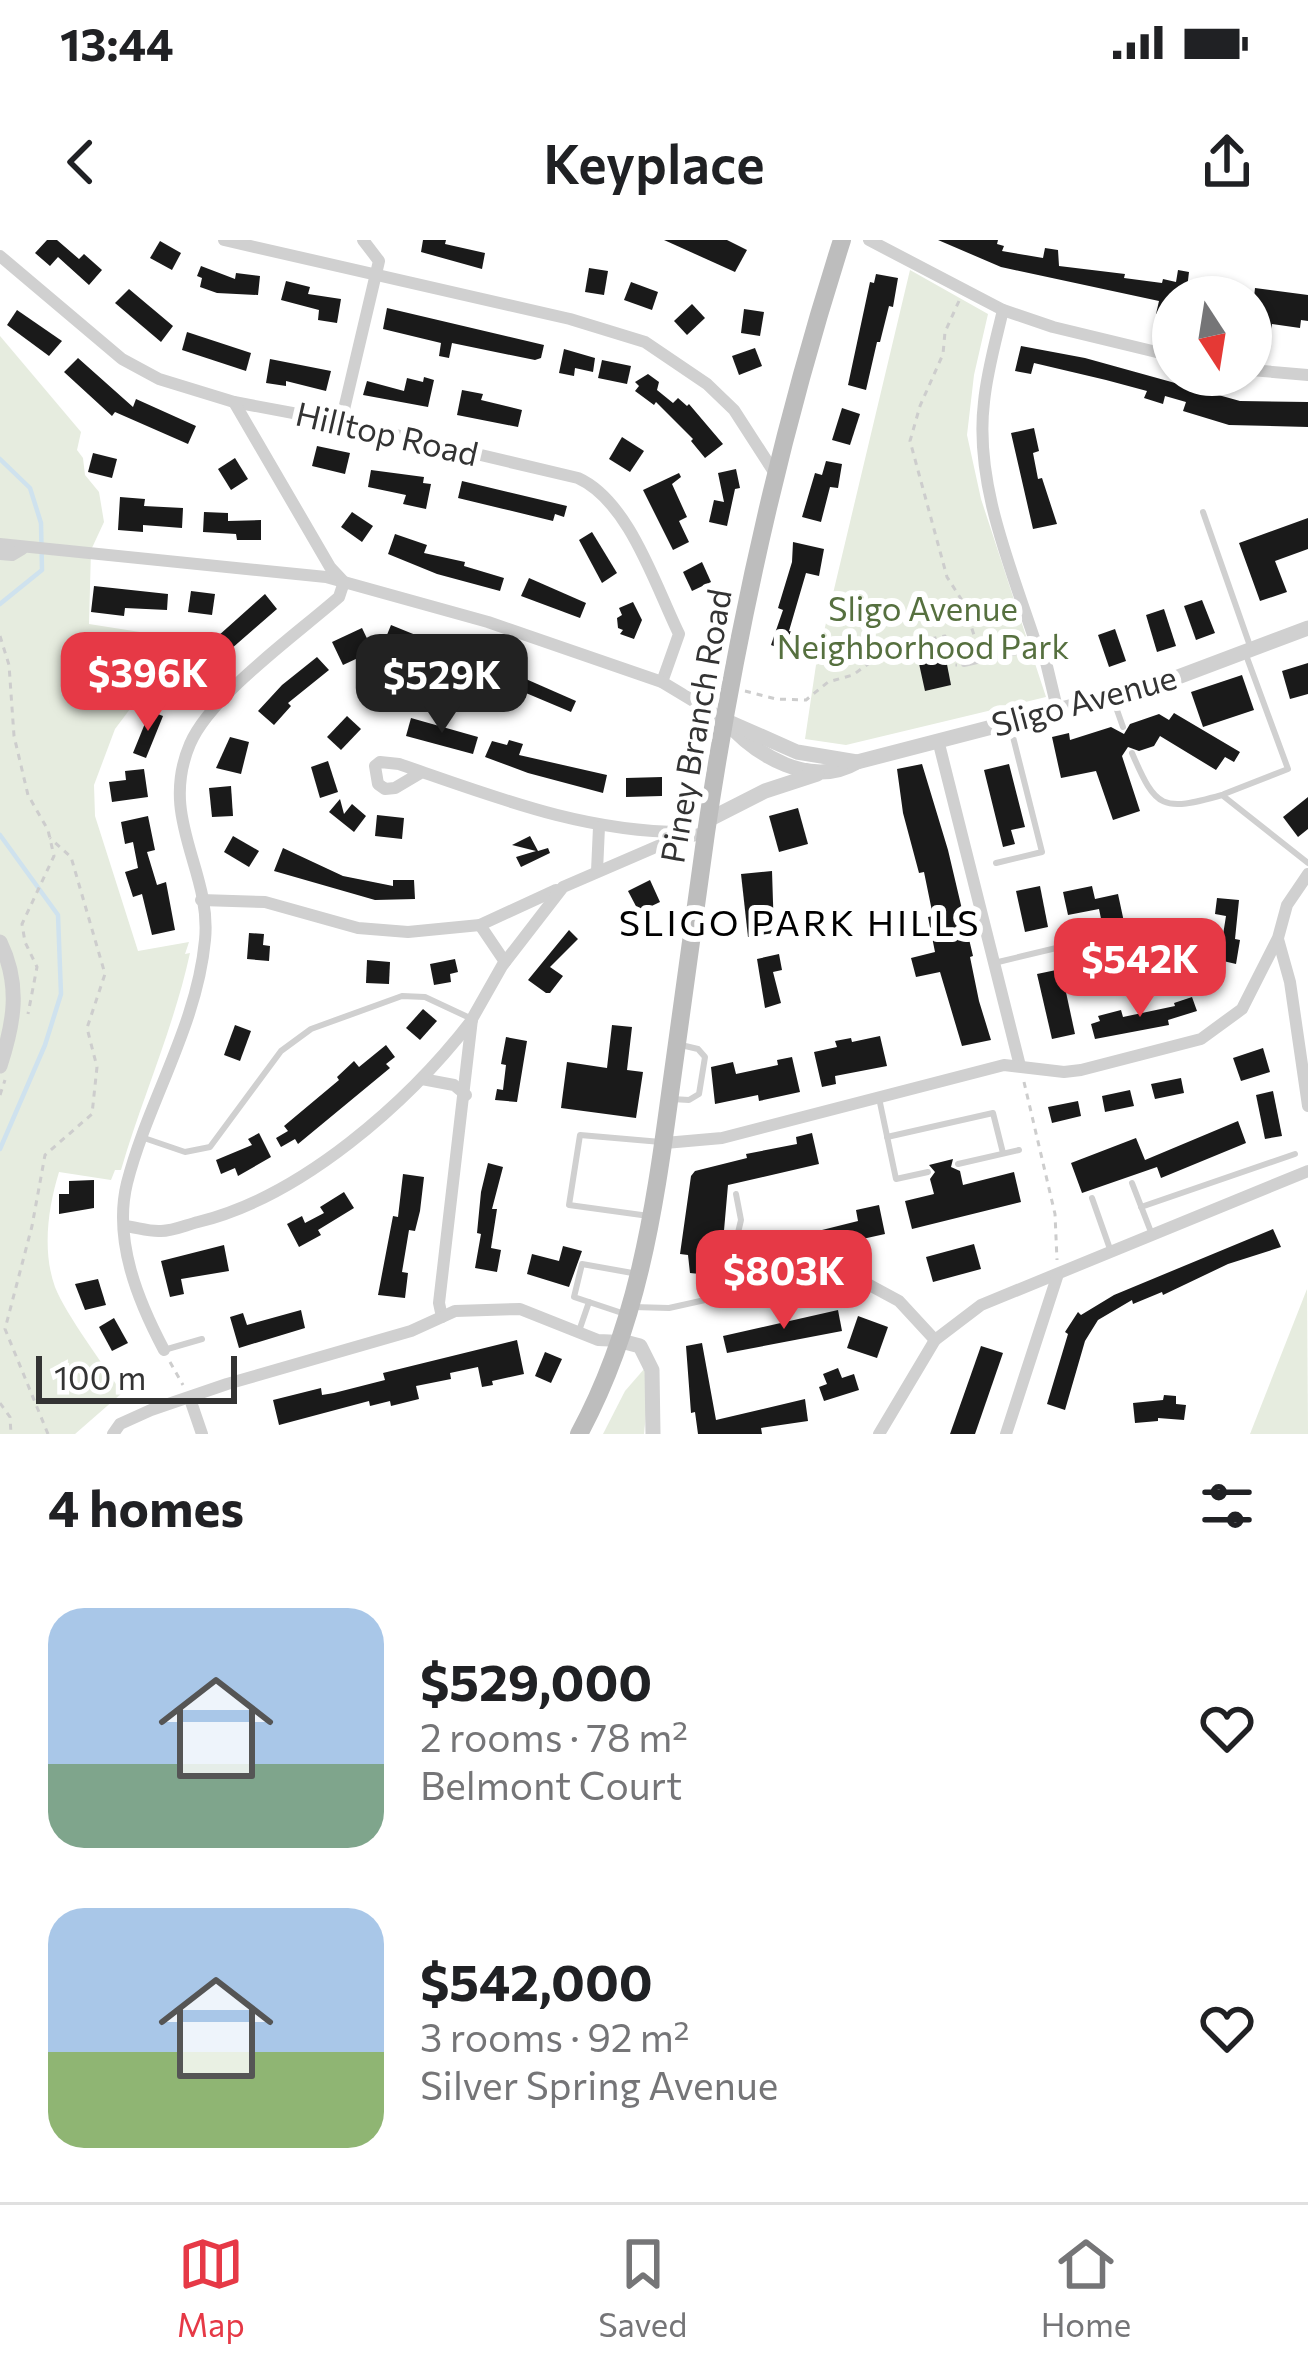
<!DOCTYPE html>
<meta charset="utf-8">
<style>
body{margin:0;font-family:Commissioner,sans-serif;background:#f6f6f6;color:#202124;height:100vh;display:flex;flex-direction:column;font-size:45px;white-space:nowrap}
*{box-sizing:border-box;margin:0}
p{font-size:39px;color:#757577}
.icon{flex:none;width:66px;height:66px;fill:none;stroke:currentColor;stroke-width:2;stroke-linecap:round;stroke-linejoin:round}
.map{position:relative;height:1194px;overflow:hidden}
.sheet{display:flex;flex-direction:column;background:#fff;flex:1}
.sheet>*{flex:none}
.needle{width:78px;rotate:168deg}
.buttons{position:absolute;left:1152px;top:36px;display:grid;gap:24px}
.buttons a{display:grid;place-items:center;width:120px;height:120px;border-radius:50%;background:#fff;box-shadow:0 3px 9px #0004;font-size:60px}
.scale{position:absolute;left:36px;bottom:30px;width:201px;box-sizing:border-box;padding-left:12px;border:6px solid #333;border-top:0;font-size:33px;line-height:42px;white-space:nowrap;color:#333;-webkit-text-stroke:9px #fff;paint-order:stroke}
.price{position:absolute;translate:-50% -102px;padding:0 27px;border-radius:24px;background:#e63946;color:#fff;font-size:39px;line-height:78px;filter:drop-shadow(0 3px 6px #0008)}
.price::after{content:'';position:absolute;left:50%;top:72px;width:36px;height:27px;margin-left:-18px;background:inherit;clip-path:polygon(0 0,100% 0,50% 100%)}
.price.current{background:#222;color:#fff}
ul{padding:0;list-style:none}
li{display:flex;align-items:center;gap:36px;height:300px;padding:0 48px}
li span{display:grid;place-items:center;flex:none;width:336px;height:240px;border-radius:36px;color:#555}
li>.icon{margin-inline-start:auto}
span .icon{width:144px;height:144px;fill:#fffc;stroke-width:1}
li b{font-size:51px}
h2{display:flex;justify-content:space-between;align-items:center;height:144px;padding:0 48px;font-size:51px}
.status{display:flex;justify-content:space-between;align-items:center;height:84px;padding:0 60px;background:#fff;direction:ltr}
.status svg{height:33px;fill:currentColor}
header{display:flex;justify-content:space-between;align-items:center;height:156px;padding:0 48px;background:#fff;font-size:54px;font-weight:600}
.dock{display:flex;justify-content:space-around;align-items:center;height:168px;border-top:3px solid #e0e0e0;background:#fff;font-size:33px;color:#757577}
.dock a{display:grid;justify-items:center;gap:6px}
.dock .current{color:#e63946}
.map>svg:first-child{display:block}
</style>
<div class="status"><b>13:44</b><svg viewBox="0 0 49 12"><path d="M0 12V9h3v3zM5 12V6h3v6zM10 12V3h3v9zM15 12V0h3v12zM26 1h20v11H26zM47 4h2v5h-2z"/></svg></div>
<header><svg class="icon" aria-label="back" viewBox="0 0 24 24"><path d="M15 5l-7 7 7 7"/></svg>Keyplace<svg class="icon" aria-label="share" viewBox="0 0 24 24"><path d="M12 15V3M7 8l5-5 5 5M5 13v7h14v-7"/></svg></header>
<div class="map">
<svg width="1308" height="1194" viewBox="0 0 1308 1194">
<rect width="100%" height="100%" fill="#fff"/>
<g fill="#e6ecdf">
<path d="M910 30 988 74 974 135 967 195 981 259 1046 457 846 505 805 499 816 425Z"/>
<path d="M0 96 81 192 77 210 83 218 85 235 99 252 104 282 91 310 89 384 159 395 142 453 115 489 94 545 95 576 138 711 189 702 185 714 190 713C174 787 142 858 121 930H115L111 940 59 932C48 968 42 1011 55 1047 66 1075 104 1125 122 1153L75 1194H0Z"/>
<path d="M1307 1049 1308 1194H1250Z"/>
<path d="M645 1128 650 1133 644 1194H603L625 1151Z"/>
</g>
<g fill="none" stroke-linecap="round" stroke-linejoin="round">
<g stroke="#cfe2ee" stroke-width="4.5">
<path d="M0 219 30 248 41 283 42 330 0 364"/>
<path d="M0 595 58 675 61 754 45 805 0 909"/>
</g>
</g>
<g fill="#1a1a1a">
<path d="M47 0H57L79 19 84 14 102 30 89 45 58 17 50 26 35 13Z"/>
<path d="M423 0H446L445 4 485 13 482 29 421 12Z"/>
<path d="M664 0H727L747 10 735 32Z"/>
<path d="M938 0H998L997 4 1004 6 1002 11 1043 18 1045 8 1058 10 1059 26 1125 34 1124 38 1162 43 1163 39 1176 42 1178 30 1189 32 1186 57H1173V77L1156 74 1159 61 1001 27Z"/>
<path d="M160 1 181 13 172 30 150 18Z"/>
<path d="M201 26 235 39 236 33 260 36 258 55 217 53 200 47 202 38 197 36Z"/>
<path d="M589 28 608 31 604 55 585 52Z"/>
<path d="M876 34 898 38 893 67 889 66 880 102H877L866 150 848 145 870 42 874 43Z"/>
<path d="M286 41 310 47 308 54 341 59 337 83 318 80 319 70 281 60Z"/>
<path d="M631 42 658 52 652 70 624 60Z"/>
<path d="M1255 48 1308 55V81L1301 80 1300 88 1272 84 1269 100 1256 97 1257 87 1251 86Z"/>
<path d="M129 49 173 86 161 102 115 63Z"/>
<path d="M692 64 705 78 687 95 674 81Z"/>
<path d="M387 68 544 105 541 118 535 120 452 103 449 118 439 116 441 103 383 89Z"/>
<path d="M744 69 764 72 760 96 741 93Z"/>
<path d="M17 70 62 101 49 116 7 85Z"/>
<path d="M187 92 251 113 246 131 182 110Z"/>
<path d="M1021 106 1085 118 1240 161 1308 162V187L1229 185 1183 171 1186 162 1165 156 1163 164 1144 158 1147 151 1106 140 1034 123 1031 134 1015 131Z"/>
<path d="M755 108 762 126 739 135 732 116Z"/>
<path d="M564 109 595 118 593 132 575 128 574 136 559 133Z"/>
<path d="M78 118 133 167 136 159 196 186 188 204 115 172 112 176 64 132Z"/>
<path d="M270 119 331 131 326 151 286 141V146L266 143Z"/>
<path d="M602 120 631 126 627 144 598 138Z"/>
<path d="M648 134 659 142 657 150 673 163 678 158 687 166 689 164 723 204 705 218 691 201 693 199 656 162 654 165 635 151 639 146 635 142Z"/>
<path d="M424 137 434 140 428 167 363 155 367 141 404 151 407 138 423 142Z"/>
<path d="M462 150 483 154 481 160 522 170 518 187 457 175Z"/>
<path d="M842 168 860 174 850 205 832 200Z"/>
<path d="M1034 188 1039 211 1033 213 1038 239 1042 238 1057 284 1033 289 1011 193Z"/>
<path d="M622 197 644 211 630 232 609 219Z"/>
<path d="M317 206 350 213 345 234 312 226Z"/>
<path d="M93 213 117 219 112 238 88 232Z"/>
<path d="M235 218 248 239 231 250 218 229Z"/>
<path d="M826 221 842 224 838 248 830 247 821 282 802 277 815 233 822 235Z"/>
<path d="M736 229 740 248 735 249 727 286 709 282 714 260 724 262 718 233Z"/>
<path d="M371 230 424 237 423 243 431 244 426 269 403 264 406 255 368 247Z"/>
<path d="M679 233 681 237 672 244 687 277 679 281 689 302 673 310 643 250Z"/>
<path d="M462 241 567 266 564 277 555 274 553 281 458 258Z"/>
<path d="M120 257 145 259 144 266 183 268 182 288 143 285V292L118 290Z"/>
<path d="M204 272 228 273V281L261 280V300H237L236 294 203 292Z"/>
<path d="M352 272 373 286 362 302 341 287Z"/>
<path d="M1308 278V309L1275 321 1287 352 1260 361 1239 303Z"/>
<path d="M592 292 617 333 602 343 579 300Z"/>
<path d="M395 294 427 305 424 313 465 322 464 326 504 338 500 351 437 334 388 314Z"/>
<path d="M793 302 824 309 819 336 806 333 789 391 796 393 789 412 771 405 783 370 778 368 792 322Z"/>
<path d="M702 322 711 342 692 351 683 332Z"/>
<path d="M529 338 586 363 580 378 521 356Z"/>
<path d="M94 346 168 354 167 370 125 368 124 376 91 372Z"/>
<path d="M191 351 215 354 212 375 188 372Z"/>
<path d="M265 354 277 369 177 456 163 439 186 419 189 422Z"/>
<path d="M1202 360 1215 393 1196 400 1184 366Z"/>
<path d="M633 362 642 380 634 399 620 394 623 390 618 388 617 378 622 375 619 368Z"/>
<path d="M1164 369 1176 406 1157 412 1146 375Z"/>
<path d="M391 385 423 398 422 402 499 427 495 439 484 436 481 444 468 440 427 427 429 419 399 407 397 413 382 407Z"/>
<path d="M362 388 373 411 343 425 332 402Z"/>
<path d="M1115 389 1126 421 1109 427 1098 395Z"/>
<path d="M943 404 951 445 925 451 916 410Z"/>
<path d="M317 417 329 430 288 463 291 466 274 485 258 471 282 445Z"/>
<path d="M1308 423V454L1290 459 1282 431Z"/>
<path d="M1242 435 1254 470 1203 487 1191 452Z"/>
<path d="M519 436 576 461 571 472 514 448Z"/>
<path d="M150 471 163 476 146 518 133 513Z"/>
<path d="M1174 473 1240 512 1234 522 1225 517 1216 530 1160 496 1154 506 1139 511 1128 507 1122 516 1140 571 1113 580 1096 531 1061 538 1052 497 1069 493 1070 500 1111 487 1124 494 1130 484 1159 474 1169 480Z"/>
<path d="M347 476 361 489 341 510 327 497Z"/>
<path d="M411 478 478 497 473 514 406 496Z"/>
<path d="M230 497 249 502 241 534 216 528Z"/>
<path d="M509 500 523 504 519 515 607 535 603 553 528 533 485 517 492 501 507 505Z"/>
<path d="M328 521 338 552 320 558 311 527Z"/>
<path d="M922 524 948 610 973 716 970 717 979 761 991 800 962 806 940 732 916 737 911 718 935 712 928 677 933 676 924 632 919 633 903 573 897 529Z"/>
<path d="M1009 524 1025 587 1011 590 1015 604 1003 607 984 530Z"/>
<path d="M144 529 148 557 112 562 109 542 126 540 125 531Z"/>
<path d="M662 537V556L626 557V538Z"/>
<path d="M231 546 233 576 212 577 209 548Z"/>
<path d="M1308 557V589L1298 597 1283 577Z"/>
<path d="M340 559 344 574 352 564 366 576 354 592 329 572Z"/>
<path d="M798 568 808 604 779 612 769 576Z"/>
<path d="M377 575 404 578 402 599 375 596Z"/>
<path d="M148 576 155 610 147 612 157 645 166 642 175 690 152 695 142 654 133 657 125 632 138 628 133 602 125 604 121 582Z"/>
<path d="M233 596 259 611 249 627 224 612Z"/>
<path d="M530 596 538 611 548 608 550 613 521 627 516 617 536 611 512 605Z"/>
<path d="M283 608 343 636 393 646V640H414L415 659 375 660 274 631Z"/>
<path d="M772 631 774 693 748 697 741 634Z"/>
<path d="M650 640 660 662 639 672 628 651Z"/>
<path d="M1040 646 1048 687 1025 692 1016 651Z"/>
<path d="M1092 646 1095 659 1118 654 1133 724 1113 728 1115 739 1086 745 1081 723 1109 717 1099 669 1068 675 1063 652Z"/>
<path d="M1217 658 1239 660 1235 699 1240 700 1236 724 1219 720 1226 676 1215 674Z"/>
<path d="M569 690 578 699 550 727 563 736 550 753H546L528 740Z"/>
<path d="M249 693 264 694 263 705 270 706 269 721 247 719Z"/>
<path d="M779 714 782 730 773 732 781 763 765 768 757 719Z"/>
<path d="M455 719 458 732 450 734 451 742 434 745 430 724Z"/>
<path d="M367 720 390 722 389 744 366 743Z"/>
<path d="M1061 729 1075 794 1052 799 1037 734Z"/>
<path d="M1192 757 1197 771 1168 780 1169 785 1095 799 1091 784 1100 781 1098 776 1121 770 1123 777 1175 766 1174 763Z"/>
<path d="M423 769 437 781 420 800 406 788Z"/>
<path d="M235 785 251 791 240 821 224 815Z"/>
<path d="M612 785 632 787 627 830 643 832 636 878 561 868 567 822 607 828Z"/>
<path d="M880 796 887 826 835 836 836 844 822 847 814 812 837 807 835 801 851 798 852 802Z"/>
<path d="M506 797 527 801 517 862 495 860 497 849 503 850 506 825 501 824Z"/>
<path d="M386 805 395 817 386 824 390 828 298 904 295 899 281 907 276 898 288 891 284 886 339 840 337 837 354 821 359 827Z"/>
<path d="M1263 808 1270 832 1241 841 1233 818Z"/>
<path d="M792 817 800 852 759 861 758 855 715 864 711 827 733 822 736 834 778 825 777 820Z"/>
<path d="M1181 838 1184 853 1155 859 1151 844Z"/>
<path d="M1130 850 1134 866 1105 872 1102 856Z"/>
<path d="M1273 851 1282 896 1265 899 1256 855Z"/>
<path d="M1078 861 1081 876 1052 883 1048 867Z"/>
<path d="M1238 881 1246 903 1161 938 1157 927 1082 953 1071 923 1136 898 1145 920Z"/>
<path d="M259 893 271 917 238 936 235 928 221 934 216 920 252 905 248 899Z"/>
<path d="M812 893 819 924 728 945 720 1036 690 1033 688 1015 680 1014 691 936 695 931 747 918 746 914 797 904 796 897Z"/>
<path d="M953 919 951 927 960 931 963 945 1014 932 1021 962 912 989 905 961 934 954 930 939 935 932 929 925Z"/>
<path d="M488 923 503 927 492 969H497L491 1008 501 1010 497 1032 475 1028 481 994 477 993 481 952Z"/>
<path d="M403 934 424 937 420 971 415 991 409 990 402 1032 408 1033 405 1058 378 1055 393 976 398 977Z"/>
<path d="M94 940V968L59 974V954H69V941Z"/>
<path d="M344 952 354 968 318 990 321 995 299 1007 287 984 302 976 305 983 324 973 320 967Z"/>
<path d="M879 965 885 994 749 1024 746 1009 858 981 856 970Z"/>
<path d="M1273 989 1281 1007 1228 1024 1163 1055 1162 1052 1133 1064 1132 1060 1098 1080 1085 1101 1065 1170 1047 1164 1068 1094 1065 1092 1078 1072 1081 1075 1114 1055Z"/>
<path d="M974 1004 981 1029 933 1042 926 1017Z"/>
<path d="M224 1005 229 1031 181 1039 184 1054 170 1057 161 1021Z"/>
<path d="M563 1006 582 1011 569 1047 527 1034 532 1014 559 1021Z"/>
<path d="M98 1039 106 1065 85 1070 75 1044Z"/>
<path d="M301 1070 305 1088 239 1108 230 1077 243 1073 247 1085Z"/>
<path d="M838 1070 842 1091 727 1113 723 1096Z"/>
<path d="M858 1076 888 1087 877 1118 847 1108Z"/>
<path d="M114 1078 128 1103 112 1111 99 1087Z"/>
<path d="M517 1100 524 1134 492 1141 493 1145 482 1147 478 1127 450 1133 451 1139 416 1146 419 1159 391 1166 390 1161 370 1166 369 1161 279 1185 273 1160 321 1148 322 1155 334 1153 385 1140 383 1133Z"/>
<path d="M702 1103 716 1180 805 1159 808 1181 761 1188 762 1194H698L695 1172 691 1173 686 1106Z"/>
<path d="M981 1106 1003 1113 975 1194H950Z"/>
<path d="M545 1112 562 1119 551 1143 535 1136Z"/>
<path d="M838 1128 842 1138 854 1134 859 1150 824 1161 819 1147 827 1144 823 1134Z"/>
<path d="M1164 1155 1176 1156V1164L1186 1165 1184 1180 1158 1178V1181L1135 1183 1133 1163 1163 1160Z"/>
</g>
<g fill="none" stroke-linecap="round" stroke-linejoin="round">
<g stroke="#cdcdcd" stroke-width="3" stroke-dasharray="6 6" stroke-linecap="butt">
<path d="M959 61 945 92 943 114 920 166 910 201 947 337 963 362 980 413"/>
<path d="M0 396 9 425 14 496 28 555 48 590 54 616 22 684 25 702 37 727 28 774"/>
<path d="M745 451 776 459 806 460 828 442 853 435 891 407 945 396 952 425H957"/>
<path d="M1024 842 1055 974 1057 1020"/>
<path d="M0 855 5 840"/>
<path d="M170 1122 183 1145"/>
<path d="M0 1163 10 1177 11 1194"/>
<path d="M48 1194 5 1089 32 986 45 915 92 874 97 827 87 788 105 734 71 617 50 598"/>
</g>
<g stroke="#d0d0d0" stroke-width="6">
<path d="M1203 272 1250 406"/>
<path d="M964 424 1034 408"/>
<path d="M1112 456 1123 487"/>
<path d="M1132 513C1156 569 1162 572 1222 555L1308 623"/>
<path d="M1224 554 1288 529 1246 415"/>
<path d="M996 623 1042 612 1010 485"/>
<path d="M994 723 1073 704"/>
<path d="M879 858 896 939 928 932"/>
<path d="M672 859 689 860 699 854 705 817 698 809 681 805"/>
<path d="M887 897 993 873 1003 913"/>
<path d="M144 898 185 912 210 907 281 811 311 789 402 756 425 757 472 779"/>
<path d="M958 924 1019 910"/>
<path d="M1132 943 1151 992"/>
<path d="M1092 958 1110 1009"/>
<path d="M1141 967 1295 914"/>
<path d="M649 976 569 965 580 895 661 902"/>
<path d="M633 1067 669 1068 723 1056 741 980 736 954"/>
<path d="M622 1073 574 1057 582 1024 638 1034"/>
<path d="M579 1091 589 1062"/>
<path d="M164 1110 202 1099"/>
</g>
<g stroke="#d0d0d0" stroke-width="12">
<path d="M224 0 570 79 645 102 707 144 734 170 774 232"/>
<path d="M869 0 1003 70 1053 87 1173 116"/>
<path d="M0 16 122 119 159 139 234 162 341 182 578 238C629 261 655 345 679 394L662 442"/>
<path d="M1003 70C996 100 987 131 984 162 974 244 1012 330 1037 407L1045 418 1057 468"/>
<path d="M1251 130 1308 135"/>
<path d="M341 182 379 21 363 0"/>
<path d="M0 304 326 337 488 382 662 442 725 480"/>
<path d="M0 314 12 315 22 309"/>
<path d="M938 500 1020 826"/>
<path d="M422 532 395 548 385 549 378 544 375 526 380 522 399 524C495 557 585 593 687 592"/>
<path d="M597 631 599 587"/>
<path d="M201 660 265 662 358 688 408 692 480 685 556 650"/>
<path d="M480 685 505 722"/>
<path d="M1278 699 1290 742 1308 866"/>
<path d="M422 839 454 845 466 855"/>
<path d="M665 903 722 898 1004 825 1064 832 1081 830 1201 799 1242 769 1278 698 1287 665 1308 634"/>
<path d="M124 986C136 987 149 992 161 991 173 991 186 985 198 982 301 957 408 863 472 780"/>
<path d="M737 1055 862 1041 899 1061 935 1100"/>
<path d="M442 1077 439 1063 472 779 502 726 563 647 658 606 706 592"/>
<path d="M164 1110C138 1061 113 1000 127 943 148 861 197 786 205 700 212 630 158 579 190 504 211 455 297 394 339 357L344 342 330 327 234 162"/>
<path d="M190 1159 202 1194"/>
<path d="M113 1194 120 1184 151 1170 227 1144 411 1091 455 1071 520 1069 598 1100 621 1101"/>
<path d="M879 1194 935 1100 981 1065 1308 931"/>
<path d="M1006 1194 1058 1034"/>
</g>
<g stroke="#d0d0d0" stroke-width="15">
<path d="M725 480C756 516 811 549 857 522L1162 443 1308 388"/>
<path d="M729 482 797 512 857 522"/>
<path d="M708 580 765 551 817 534"/>
<path d="M0 702C21 745 14 783 0 826"/>
<path d="M621 1101 640 1106 652 1130 653 1194"/>
</g>
<path stroke="#bdbdbd" stroke-width="18" d="M579 1194C637 1087 654 973 670 854 682 767 694 680 706 593 736 391 780 194 842 0"/>
</g>
<g text-anchor="middle" stroke-width="12" stroke-linejoin="round" paint-order="stroke">
<g font-size="33" fill="#333" stroke="#fff">
<text transform="translate(387 194) rotate(13)" y="12">Hilltop Road</text>
<text transform="translate(1084 461) rotate(-15)" y="12">Sligo Avenue</text>
<text transform="translate(696 486) rotate(-80)" y="12">Piney Branch Road</text>
</g>
<g font-size="33" fill="#56703f" stroke="#fff">
<text x="923" y="381">Sligo Avenue<tspan x="923" dy="38">Neighborhood Park</tspan></text>
</g>
<g font-size="36" letter-spacing="3" fill="#000" stroke="#fff">
<text x="800" y="696">SLIGO PARK HILLS</text>
</g>
</g>
</svg>
<div class="buttons">
<a><svg class="needle" viewBox="-14 -14 28 28"><path d="M0-13l5 13h-10z" fill="#e53935"/><path d="M0 13l5-13h-10z" fill="#757577"/></svg></a>
</div>
<div class="scale">100 m</div>
<b class="price" style="left:148px;top:494px">$396K</b>
<b class="price current" style="left:442px;top:496px">$529K</b>
<b class="price" style="left:1140px;top:780px">$542K</b>
<b class="price" style="left:784px;top:1092px">$803K</b>
</div>
<section class="sheet">
<h2>4 homes<svg class="icon" aria-label="filters" viewBox="0 0 24 24"><path d="M4 7h16M4 17h16"/><circle cx="9" cy="7" r="2"/><circle cx="15" cy="17" r="2"/></svg></h2>
<ul>
<li><span style="background:linear-gradient(#a9c7e8 65%,#7fa58c 0)"><svg class="icon" aria-label="home" viewBox="0 0 24 24"><path d="M3 11l9-7 9 7M6 9v11h12V9"/></svg></span><div><b>$529,000</b><p>2 rooms · 78 m²</p><p>Belmont Court</p></div><svg class="icon" aria-label="heart" viewBox="0 0 24 24"><path d="M12 20l-8-8c-3-5 5-10 8-4 3-6 11-1 8 4z"/></svg></li>
<li><span style="background:linear-gradient(#a9c7e8 60%,#8fb573 0)"><svg class="icon" aria-label="home" viewBox="0 0 24 24"><path d="M3 11l9-7 9 7M6 9v11h12V9"/></svg></span><div><b>$542,000</b><p>3 rooms · 92 m²</p><p>Silver Spring Avenue</p></div><svg class="icon" aria-label="heart" viewBox="0 0 24 24"><path d="M12 20l-8-8c-3-5 5-10 8-4 3-6 11-1 8 4z"/></svg></li>
</ul>
</section>
<nav class="dock">
<a class="current"><svg class="icon" aria-label="map" viewBox="0 0 24 24"><path d="M3 6l6-2 6 2 6-2v14l-6 2-6-2-6 2zM9 4v14M15 6v14"/></svg>Map</a>
<a><svg class="icon" aria-label="saved" viewBox="0 0 24 24"><path d="M7 4h10v16l-5-4-5 4z"/></svg>Saved</a>
<a><svg class="icon" aria-label="home" viewBox="0 0 24 24"><path d="M3 11l9-7 9 7M6 9v11h12V9"/></svg>Home</a>
</nav>
